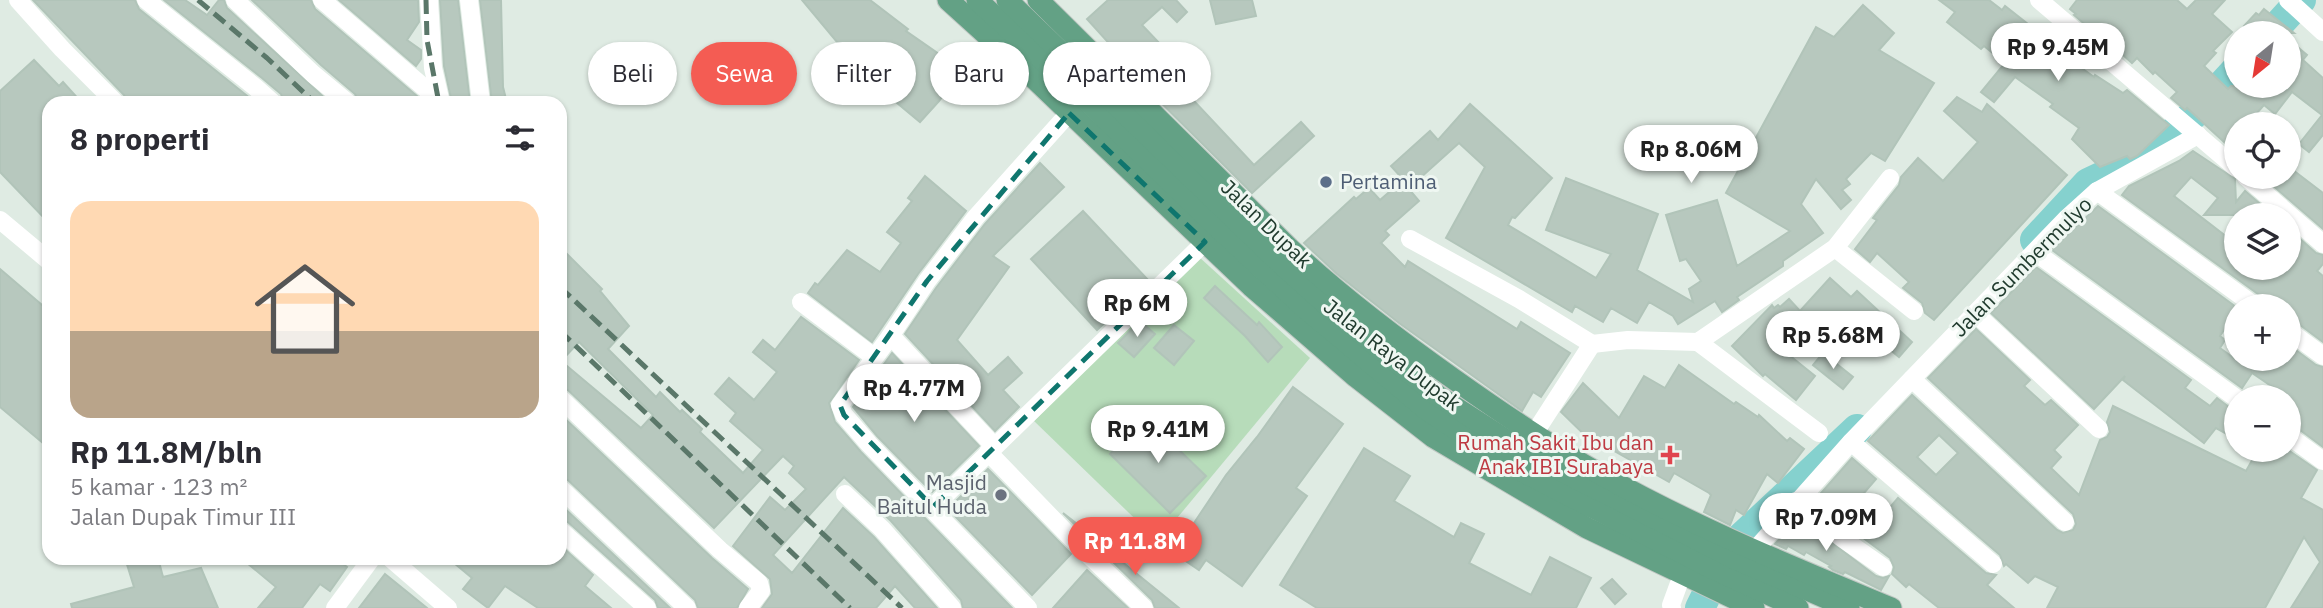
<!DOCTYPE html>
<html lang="id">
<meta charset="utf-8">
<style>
body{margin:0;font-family:"IBM Plex Sans",sans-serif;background:#f2f2f3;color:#2b2b33;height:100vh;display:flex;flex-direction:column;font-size:26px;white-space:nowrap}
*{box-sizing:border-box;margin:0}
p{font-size:23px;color:#7c7c81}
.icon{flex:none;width:38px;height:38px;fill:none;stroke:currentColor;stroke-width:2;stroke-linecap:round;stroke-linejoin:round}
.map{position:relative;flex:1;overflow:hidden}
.details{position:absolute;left:42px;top:96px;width:525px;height:469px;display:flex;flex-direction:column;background:#fff;border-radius:21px;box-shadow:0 2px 5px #0004}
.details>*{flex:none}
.hud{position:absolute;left:588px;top:42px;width:665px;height:63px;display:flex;gap:14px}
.needle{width:46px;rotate:210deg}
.fabs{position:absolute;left:2224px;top:21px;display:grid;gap:14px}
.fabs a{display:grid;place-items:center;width:77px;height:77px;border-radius:50%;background:#fff;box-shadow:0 2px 5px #0004;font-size:35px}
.price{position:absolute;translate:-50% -60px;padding:0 16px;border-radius:24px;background:#fff;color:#222;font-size:23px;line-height:46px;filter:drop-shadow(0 2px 4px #0008)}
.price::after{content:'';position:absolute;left:50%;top:42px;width:21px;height:16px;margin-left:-10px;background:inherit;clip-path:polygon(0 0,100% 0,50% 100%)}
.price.current{background:#f45c53;color:#fff}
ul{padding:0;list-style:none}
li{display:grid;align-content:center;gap:14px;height:371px;padding:0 28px}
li+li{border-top:2px solid #e1e1e2}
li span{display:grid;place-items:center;height:217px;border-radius:21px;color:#555}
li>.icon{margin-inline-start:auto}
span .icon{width:126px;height:126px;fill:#fffc;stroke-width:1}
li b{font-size:30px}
h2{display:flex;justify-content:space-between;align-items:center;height:84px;padding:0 28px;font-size:30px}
.chip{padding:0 24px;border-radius:32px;background:#fff;box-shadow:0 2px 5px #0004;font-size:24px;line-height:63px}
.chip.current{background:#f45c53;color:#fff}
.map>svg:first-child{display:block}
</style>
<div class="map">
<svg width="2323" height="608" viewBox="0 0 2323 608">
<rect width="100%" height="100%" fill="#dfebe3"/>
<path fill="#b7dcba" d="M1198 256 1310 358 1158 541 1034 421Z"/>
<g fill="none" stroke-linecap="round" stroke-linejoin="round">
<g stroke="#85d1ce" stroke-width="30">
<path d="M2271 33 2301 0"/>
<path d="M2035 240 2088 183 2147 155 2202 107 2236 70"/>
<path d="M1700 608 1729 549 1857 429"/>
</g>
</g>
<g fill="#b7c8be" stroke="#b1c4b9" stroke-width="2" fill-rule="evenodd">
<path d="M33 0H135L139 9 256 103H127L124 95Z"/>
<path d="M164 0H185L207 15 219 0H224L227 8 330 103H284L281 94 262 78Z"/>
<path d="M252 0H311L315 9 418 97 422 103H359L355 94 321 65Z"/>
<path d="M339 0H418L419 22 407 40 421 50V59L416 66Z"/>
<path d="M440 0H458L470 103H452L444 66Z"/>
<path d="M480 0H501L503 87 507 103H492Z"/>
<path d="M802 0H870L908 29 906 31 962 70 939 101 920 122 867 78Z"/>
<path d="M1108 0H1176L1187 12 1177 22 1162 7 1142 25 1161 45 1150 54 1254 165 1301 122 1314 136 1252 193 1133 75 1136 73 1087 19Z"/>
<path d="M1210 0H1252L1256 16 1216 24Z"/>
<path d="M1939 0H1989L2002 10 2005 6 2056 46 2054 48 2094 77 2095 75 2123 93 2127 90 2169 125 2137 156 2130 159 2127 156 2100 167 2072 139 2079 128 2050 107 2053 104 2015 77 1994 102 1981 92 2005 63 1984 46 1981 49 1947 22 1955 12Z"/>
<path d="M2077 0H2177L2187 9 2196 0H2225L2212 14 2232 32 2213 51 2216 53 2204 66 2228 89 2231 86H2289V40L2307 55 2303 60 2323 78V135L2309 152 2299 144 2322 115 2292 92 2275 114 2264 105 2247 124H2236V153L2187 108 2185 110 2171 98 2177 92 2155 72 2153 74 2137 58 2132 63 2090 25 2088 27 2074 15 2076 14 2070 9Z"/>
<path d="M1863 5 1894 33 1879 50 1934 83 1885 161 1871 153 1846 179 1850 184 1842 190 1851 200 1841 209 1816 179 1801 204 1823 233 1783 261V266L1737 297 1739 300 1722 312 1715 301 1678 324 1673 316 1649 302 1637 323 1611 308 1603 322 1575 306 1572 312 1446 238 1485 167 1459 143 1410 187 1391 166 1430 131 1438 140 1470 104 1552 178 1515 218 1512 217 1508 225 1596 278 1611 254 1546 230 1566 178 1658 214 1637 270 1693 302 1689 289 1701 281 1686 259 1680 261 1666 215 1717 200 1737 266 1790 231 1726 193 1816 27 1834 37Z"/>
<path d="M2264 9 2294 33H2251L2244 26 2256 13 2259 15Z"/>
<path d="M34 60 59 86 63 82 82 103H49V223L0 172V91Z"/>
<path d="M1957 97 1982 112 1987 104 2067 175 1934 320 1925 313 1922 303 1903 288 1909 282 1877 253 1870 262 1855 249 1877 220 1873 218 1899 185 1901 177 1918 158 1943 181 1978 142 1944 111Z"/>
<path d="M2193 151 2235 179 2236 202 2245 191 2273 215H2204L2218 198 2191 177 2174 196 2236 244V268H2267L2277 276 2284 268H2289V229L2316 253 2323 255V264L2317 271 2323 276V342L2296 322 2289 320V306H2266L2262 297 2122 195 2129 186 2179 161Z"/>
<path d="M1040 163 1064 187 993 256 1009 267 957 340 988 375 1008 357 1022 373 1003 390 1019 407 995 431 905 334 936 288 985 224Z"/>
<path d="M2289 167 2323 193V229L2263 177H2289Z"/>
<path d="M925 176 966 211 918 274 872 342 808 293 815 283 818 285 847 250 880 272 901 243 887 232 912 201 908 198Z"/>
<path d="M1402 181 1419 201 1385 231 1389 235 1381 243 1405 267 1408 261 1517 329 1521 322 1570 353 1541 397 1533 392 1522 411 1399 323 1337 274 1304 243 1354 197 1356 199 1369 188 1380 200Z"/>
<path d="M2098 206 2236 307V312L2220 336 2225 340 2220 348 2235 359H2289V345L2316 365 2323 367V447L2296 427 2289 425V397H2268L2274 388 2252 373 2242 388 2052 250Z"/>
<path d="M1083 211 1149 281 1097 330 1031 259Z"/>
<path d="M560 247 602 289 600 291 629 326 608 349 656 397 660 392 680 412 682 410 702 429 700 432 743 473 763 450 730 421 736 413 715 394 729 378 754 400 777 372 753 352 763 340 775 350 801 317 859 360 829 403 835 422 861 452 1012 608H963L961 600 891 521 844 477 773 555 792 573 843 508 874 537 937 608H915L895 586 876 608H762L772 594 770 579 733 546 770 497 785 510 806 489 789 473 794 466 783 456 714 528 568 390 560 387ZM579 342 653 415 641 428 561 361Z"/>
<path d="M2036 267 2191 380 2185 388 2210 406 2217 398 2229 407 2236 409V439L2216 428 2204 443 2123 380 2125 376 2094 409 1991 313Z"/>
<path d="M0 269 49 311V448L0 407Z"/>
<path d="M1830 278 1851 297 1857 291 1912 342 1899 357 1882 343 1879 347 1851 323 1827 349 1805 329 1784 351 1815 376 1796 400 1765 374 1763 376 1732 346 1772 305 1774 308 1778 305 1780 307 1789 299 1800 311Z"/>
<path d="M1215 286 1257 325 1259 322 1282 347 1268 362 1245 336 1204 298Z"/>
<path d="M1140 321 1155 334 1134 357 1118 343Z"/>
<path d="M1174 325 1194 341 1174 365 1154 348Z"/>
<path d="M1976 329 2030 380 2024 386 2045 405 2051 400 2078 425 2054 450 2061 457 2051 468 2079 495 2100 440 2107 437 2110 432 2107 422 2113 406 2246 471 2258 450H2288L2317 470 2301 498 2323 510V608H2291L2320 562 2304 537 2265 608H2047L2058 587 2035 576 2028 583 2006 564 2004 566 2000 555 1868 441 1912 395 2057 530 2063 533 2073 530 2076 524 2073 514 1928 378ZM1939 435 1958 453 1936 475 1917 457Z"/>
<path d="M892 353 979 446 932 492 877 436 853 407Z"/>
<path d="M1823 353 1853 377 1843 389 1813 365Z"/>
<path d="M1679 365 1734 404 1736 402 1758 417 1759 415 1787 441 1790 438 1804 449 1778 483 1767 474 1744 515 1736 510 1730 525 1704 512 1711 495 1709 493 1674 473 1669 482 1600 443 1597 447 1561 412 1583 383 1619 418 1644 376 1665 388Z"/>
<path d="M1293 387 1343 424 1296 488 1307 496 1242 586 1206 560 1199 570 1174 553 1226 475 1257 437Z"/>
<path d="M560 414 712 558 748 589 737 608H698L695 600 568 480 560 477Z"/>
<path d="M1145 417 1206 476 1170 513 1110 454Z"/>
<path d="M1364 448 1410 476 1394 501 1454 537 1461 523 1484 534 1469 563 1531 595 1550 557 1591 578 1576 608H1317L1280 585Z"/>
<path d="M1852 458 1876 479 1857 501 1879 520 1898 498 1986 573 1996 575 1987 585 2014 608H1939L1909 584 1906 587 1892 574 1894 567 1890 558 1814 501Z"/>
<path d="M988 469 1071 554 1032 595 948 509Z"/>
<path d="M560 504 670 608H658L655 600 568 522 560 519Z"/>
<path d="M1063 513 1085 530 1084 531 1179 608H1155L1152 600Z"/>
<path d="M1799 518 1876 576 1883 578 1889 576 1881 590 1845 572 1843 574 1833 570 1829 567 1831 566 1806 552 1804 555 1788 546 1786 549 1775 544Z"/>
<path d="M560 545 593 575 585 586 611 608H538L505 586 488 608 463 589 472 578 448 558H560Z"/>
<path d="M125 558H158L163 577 201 568 218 608H72L71 604 134 587Z"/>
<path d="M241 558H335L347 567 330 591 320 584 302 608H258L276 587Z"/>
<path d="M1087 570 1128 608H1053Z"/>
<path d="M385 574 427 608H359Z"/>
<path d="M1612 579 1626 594 1615 604 1601 588Z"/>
</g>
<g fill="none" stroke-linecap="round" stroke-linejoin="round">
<g stroke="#c1c8c4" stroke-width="23">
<g id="major">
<path d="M948 0 1022 67 1251 286 1356 377 1433 437 1587 528 1754 608"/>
<path d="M977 0 1085 99 1215 225 1306 309 1428 411 1517 469 1711 568 1798 608"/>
<path d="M1007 0 1280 263 1330 308 1438 396 1528 454 1733 558 1849 608"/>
<path d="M1038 0 1289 248C1341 297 1397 339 1455 380 1503 414 1551 447 1602 475 1694 527 1793 567 1891 608"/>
</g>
</g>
<g stroke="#fff" stroke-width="18">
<path d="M18 0 62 49 116 103"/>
<path d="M146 0 255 87 273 103"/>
<path d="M235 0 313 74 348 103"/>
<path d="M322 0 427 90 435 103"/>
<path d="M429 0 433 68 441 103"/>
<path d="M469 0 481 103"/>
<path d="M2039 0 2236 168"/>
<path d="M2288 0 2323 32"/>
<path d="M2246 177 2323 244"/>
<path d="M2097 191 2255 306"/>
<path d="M0 220 49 261"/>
<path d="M1410 239 1519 299 1592 344"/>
<path d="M1835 248 1914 311"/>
<path d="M2035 252 2236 398"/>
<path d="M801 302 874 357"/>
<path d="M1976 314 2099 429"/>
<path d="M2289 331 2323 356"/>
<path d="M891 336 994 446"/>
<path d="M1698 342 1819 433"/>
<path d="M1592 344 1628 340 1698 342 1835 248 1890 178"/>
<path d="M1912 379 2065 522"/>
<path d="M560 398 720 550 759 583 761 591 748 608"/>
<path d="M1534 434 1592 344"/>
<path d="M2289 436 2323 461"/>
<path d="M1851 442 1993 564"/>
<path d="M988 452 1076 543 1144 608"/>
<path d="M560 488 687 608"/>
<path d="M845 494 882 529 952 608"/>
<path d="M1796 501 1843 539 1883 567"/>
<path d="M933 507 1205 242"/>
<path d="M560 530 647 608"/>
<path d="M1754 551 1851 442 2066 219 2097 191 2198 135"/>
<path d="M390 558 448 608"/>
<path d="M335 608 372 558"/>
<path d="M1028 608 869 444 844 415 840 405 889 338 927 281 976 217 1069 113"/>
<path d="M1672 608 1671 605 1682 575"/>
</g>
<use href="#major" stroke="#63a185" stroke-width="21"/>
<g stroke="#5a7769" stroke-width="5" stroke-dasharray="14 7" stroke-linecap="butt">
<path d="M198 0 267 58 315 103"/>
<path d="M426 0 427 40 439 103"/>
<path d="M560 287 902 608"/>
<path d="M560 331 850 608"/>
</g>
</g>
<path fill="none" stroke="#0f766e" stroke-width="5" stroke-dasharray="14 9" stroke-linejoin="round" d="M1069 113 1205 242 933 507 844 415 840 405 927 281Z"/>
<circle fill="#5c6f8a" stroke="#eff7f2" stroke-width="2.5" cx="1326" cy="182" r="7"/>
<path fill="#e0444e" stroke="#eff7f2" stroke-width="2.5" d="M1666.5 444.5h7v7h7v7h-7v7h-7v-7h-7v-7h7z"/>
<circle fill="#6b7280" stroke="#eff7f2" stroke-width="2.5" cx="1001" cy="495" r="7"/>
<g text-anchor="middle" stroke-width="6" stroke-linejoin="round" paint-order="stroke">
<g font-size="21" fill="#4e5e75" stroke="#eff7f2" text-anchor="start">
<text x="1340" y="189">Pertamina</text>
</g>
<g font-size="21" fill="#203b2e" stroke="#eff7f2">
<text transform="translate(1266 224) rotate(44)" y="7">Jalan Dupak</text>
<text transform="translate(2022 267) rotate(-45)" y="7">Jalan Sumbermulyo</text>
<text transform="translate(1392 355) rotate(38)" y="7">Jalan Raya Dupak</text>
</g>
<g font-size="21" fill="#be3a42" stroke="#eff7f2" text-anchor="end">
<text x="1654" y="450">Rumah Sakit Ibu dan<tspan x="1654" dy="24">Anak IBI Surabaya</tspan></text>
</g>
<g font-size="21" fill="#5b616d" stroke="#eff7f2" text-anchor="end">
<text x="987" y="490">Masjid<tspan x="987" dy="24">Baitul Huda</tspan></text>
</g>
</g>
</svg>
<div class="fabs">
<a><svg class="needle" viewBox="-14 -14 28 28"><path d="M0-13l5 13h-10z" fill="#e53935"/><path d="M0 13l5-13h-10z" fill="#7c7c81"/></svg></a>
<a><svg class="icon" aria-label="locate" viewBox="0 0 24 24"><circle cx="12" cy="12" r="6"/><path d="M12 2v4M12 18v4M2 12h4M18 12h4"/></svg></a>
<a><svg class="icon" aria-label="layers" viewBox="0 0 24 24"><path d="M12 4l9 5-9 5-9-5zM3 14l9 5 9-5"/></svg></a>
<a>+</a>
<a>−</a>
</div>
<b class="price" style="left:2058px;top:83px">Rp 9.45M</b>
<b class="price" style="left:1691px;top:185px">Rp 8.06M</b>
<b class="price" style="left:1137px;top:339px">Rp 6M</b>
<b class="price" style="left:1833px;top:371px">Rp 5.68M</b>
<b class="price" style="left:914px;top:424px">Rp 4.77M</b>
<b class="price" style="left:1158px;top:465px">Rp 9.41M</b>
<b class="price" style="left:1826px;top:553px">Rp 7.09M</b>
<b class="price current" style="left:1135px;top:577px">Rp 11.8M</b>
<div class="hud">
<a class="chip">Beli</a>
<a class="chip current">Sewa</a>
<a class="chip">Filter</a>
<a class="chip">Baru</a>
<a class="chip">Apartemen</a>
</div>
<section class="details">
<h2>8 properti<svg class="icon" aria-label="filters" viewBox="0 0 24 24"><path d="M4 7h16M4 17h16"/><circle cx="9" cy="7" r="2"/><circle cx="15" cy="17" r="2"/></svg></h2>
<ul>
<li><span style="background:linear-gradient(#ffd9b3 60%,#b9a48a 0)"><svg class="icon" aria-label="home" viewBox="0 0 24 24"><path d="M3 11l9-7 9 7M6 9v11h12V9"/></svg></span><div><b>Rp 11.8M/bln</b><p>5 kamar · 123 m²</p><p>Jalan Dupak Timur III</p></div></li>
</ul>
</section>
</div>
